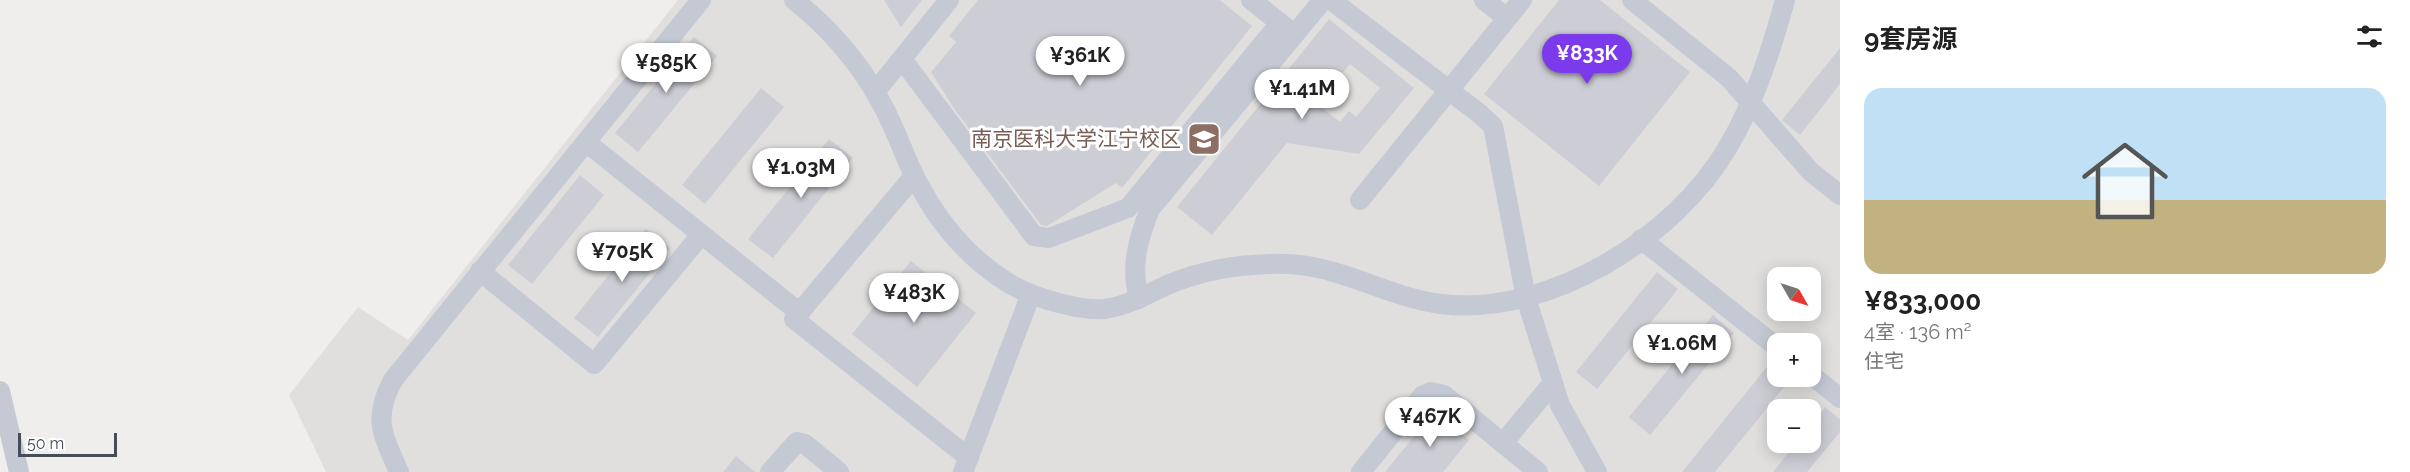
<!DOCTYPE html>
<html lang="zh">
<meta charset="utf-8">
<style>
body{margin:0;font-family:Raleway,"Noto Sans SC",sans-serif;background:#f6f6f6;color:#222;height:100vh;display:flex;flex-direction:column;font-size:22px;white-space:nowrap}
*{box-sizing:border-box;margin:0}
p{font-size:20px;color:#767676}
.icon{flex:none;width:33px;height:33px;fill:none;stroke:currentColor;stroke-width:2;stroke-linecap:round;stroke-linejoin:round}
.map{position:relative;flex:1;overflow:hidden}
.side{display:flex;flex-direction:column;background:#fff;width:570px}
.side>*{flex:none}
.needle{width:39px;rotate:129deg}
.fabs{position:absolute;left:1767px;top:267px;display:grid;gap:12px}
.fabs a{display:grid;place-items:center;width:54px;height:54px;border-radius:12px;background:#fff;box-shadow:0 3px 15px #0003;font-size:30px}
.scale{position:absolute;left:18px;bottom:15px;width:99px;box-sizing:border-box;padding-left:6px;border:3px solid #464d59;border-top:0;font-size:16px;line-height:21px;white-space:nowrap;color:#464d59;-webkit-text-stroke:4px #fff;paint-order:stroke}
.price{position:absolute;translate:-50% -51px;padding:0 14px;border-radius:21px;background:#fff;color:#222;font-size:20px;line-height:39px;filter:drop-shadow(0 2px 3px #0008)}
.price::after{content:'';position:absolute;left:50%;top:36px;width:18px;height:14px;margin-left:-9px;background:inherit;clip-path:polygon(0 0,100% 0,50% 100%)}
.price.active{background:#7c3aed;color:#fff}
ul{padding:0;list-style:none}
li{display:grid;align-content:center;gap:12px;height:318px;padding:0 24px}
li span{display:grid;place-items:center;height:186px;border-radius:18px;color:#555}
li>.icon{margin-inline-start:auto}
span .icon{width:108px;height:108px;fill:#fffc;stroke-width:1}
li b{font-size:26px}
h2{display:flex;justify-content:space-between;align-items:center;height:72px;padding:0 24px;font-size:26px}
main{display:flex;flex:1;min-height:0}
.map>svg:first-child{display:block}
</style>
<main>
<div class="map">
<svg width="1840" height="472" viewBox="0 0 1840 472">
<rect width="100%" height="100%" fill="#f0eeed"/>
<path fill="#e1dfde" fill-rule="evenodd" d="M678 0H1840V472H326L289 395 358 307 408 340ZM1778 278H1810V310H1778ZM1778 344H1810V376H1778ZM1778 410H1810V442H1778Z"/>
<g fill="#cdced5" fill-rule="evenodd">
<path d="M884 0H922L901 27Z"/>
<path d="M978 0H1220L1252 26 1122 188 1116 183 1047 226 1041 225 955 110 931 72 956 42 949 36Z"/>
<path d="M1559 0H1600L1690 72 1599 186 1484 94Z"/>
<path d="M1329 19 1414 88 1359 154 1287 143 1212 235 1177 207ZM1350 64 1380 88 1356 117 1349 111 1340 122 1317 104Z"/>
<path d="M694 37 717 56 638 152 615 133Z"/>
<path d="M1840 48V84L1800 135 1782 120Z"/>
<path d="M761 88 784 107 705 204 682 185Z"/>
<path d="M829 139 853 158 773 258 748 239Z"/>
<path d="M580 175 604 195 532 284 508 265Z"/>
<path d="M646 229 670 248 598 337 574 318Z"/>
<path d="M911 261 976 313 917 387 852 334Z"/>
<path d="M1657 272 1678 289 1597 389 1576 372Z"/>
<path d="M1713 315 1734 333 1650 435 1629 417Z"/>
<path d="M1770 363 1778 369V376H1793L1715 472H1682Z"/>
<path d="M1825 407 1840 419V432L1807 472H1773L1797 442H1810V426Z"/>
<path d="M1434 412 1469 440 1443 472H1385Z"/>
<path d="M736 456 755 472H723Z"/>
</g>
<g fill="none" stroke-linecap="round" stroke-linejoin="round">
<g stroke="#c4c9d4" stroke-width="20">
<path d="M794 0C829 28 857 59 879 99 894 124 902 151 915 177 937 221 967 258 1010 284 1032 297 1078 311 1104 309 1129 306 1150 292 1172 283 1202 271 1236 265 1269 264 1335 260 1380 296 1441 304 1548 317 1675 238 1728 147 1755 101 1771 51 1785 0"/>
<path d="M1251 0 1289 30"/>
<path d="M1331 0 1480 114 1493 126 1526 298 1560 405 1597 472"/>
<path d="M1484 0 1507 18"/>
<path d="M1632 0 1729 78 1811 172 1840 195"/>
<path d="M902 59 1034 236 1049 238 1128 208 1280 23"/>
<path d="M875 92 949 0"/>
<path d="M586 142 800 313"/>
<path d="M914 176 794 319 969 458"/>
<path d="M1360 200 1522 0"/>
<path d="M1641 239 1778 348"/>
<path d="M480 271 594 364 701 235"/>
<path d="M1139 299C1130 267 1138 239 1150 209L1323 0"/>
<path d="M1810 374 1840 398"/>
<path d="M0 391 19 472"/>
<path d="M1503 443 1552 384"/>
<path d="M399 472C383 435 372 419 393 380L701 0"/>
<path d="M770 472 797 442 805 444 839 472"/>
<path d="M963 472 1031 294"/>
<path d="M1361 472 1422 396 1431 392 1444 395 1538 472"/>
</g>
</g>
<defs>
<g id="university-square" transform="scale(1.725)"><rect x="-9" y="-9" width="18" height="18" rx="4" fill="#8d6e63" stroke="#fff"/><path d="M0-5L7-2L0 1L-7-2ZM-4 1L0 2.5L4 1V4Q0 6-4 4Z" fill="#fff"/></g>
</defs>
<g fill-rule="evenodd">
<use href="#university-square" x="1204" y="139"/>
</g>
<g text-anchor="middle" stroke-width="6" stroke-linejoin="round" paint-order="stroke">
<g font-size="21" fill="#785e54" stroke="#fff" text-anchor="end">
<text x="1181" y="146">南京医科大学江宁校区</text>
</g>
</g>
</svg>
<div class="fabs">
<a><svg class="needle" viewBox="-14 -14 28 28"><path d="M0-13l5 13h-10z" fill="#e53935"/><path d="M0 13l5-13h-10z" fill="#767676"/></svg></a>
<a>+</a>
<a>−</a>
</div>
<div class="scale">50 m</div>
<b class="price active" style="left:1587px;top:85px">¥833K</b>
<b class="price" style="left:1080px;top:87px">¥361K</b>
<b class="price" style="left:666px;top:94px">¥585K</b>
<b class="price" style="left:1302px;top:120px">¥1.41M</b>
<b class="price" style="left:801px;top:199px">¥1.03M</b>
<b class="price" style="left:622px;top:283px">¥705K</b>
<b class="price" style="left:914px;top:324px">¥483K</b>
<b class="price" style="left:1682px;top:375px">¥1.06M</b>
<b class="price" style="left:1430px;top:448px">¥467K</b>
</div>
<section class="side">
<h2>9套房源<svg class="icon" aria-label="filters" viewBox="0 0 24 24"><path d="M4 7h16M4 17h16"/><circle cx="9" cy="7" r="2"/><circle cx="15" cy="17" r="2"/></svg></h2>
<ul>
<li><span style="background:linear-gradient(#bfe0f5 60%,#c2b280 0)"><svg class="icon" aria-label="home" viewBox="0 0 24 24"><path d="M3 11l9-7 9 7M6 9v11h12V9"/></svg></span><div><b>¥833,000</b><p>4室 · 136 m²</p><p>住宅</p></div></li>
</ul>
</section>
</main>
